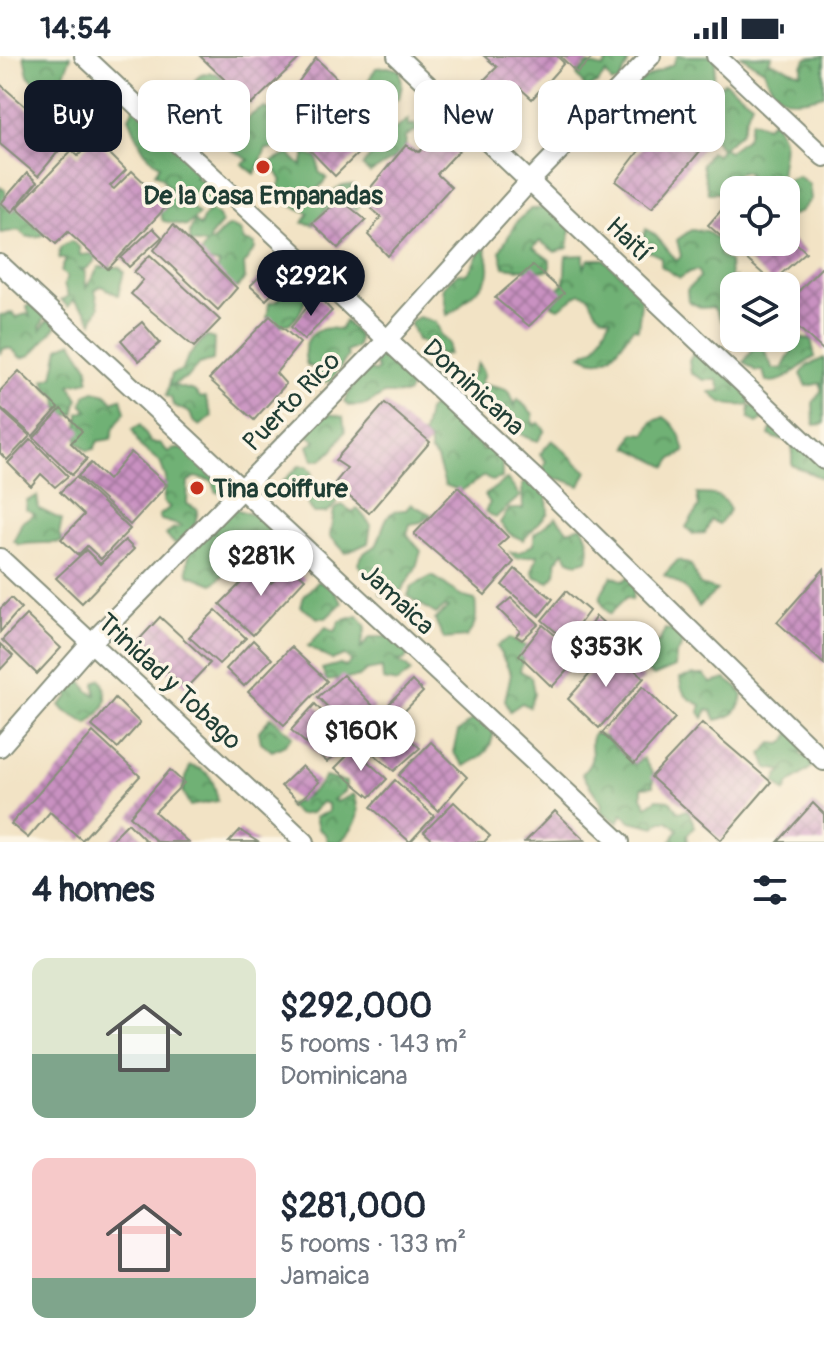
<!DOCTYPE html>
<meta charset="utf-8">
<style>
body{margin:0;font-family:Pangolin,sans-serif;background:#f6f6f7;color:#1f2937;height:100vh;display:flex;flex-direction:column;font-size:30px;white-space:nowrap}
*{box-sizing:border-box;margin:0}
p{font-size:26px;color:#747a83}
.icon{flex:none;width:44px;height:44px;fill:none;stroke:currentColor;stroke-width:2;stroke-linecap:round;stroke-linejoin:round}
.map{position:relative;height:786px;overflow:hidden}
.drawer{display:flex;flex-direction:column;background:#fff;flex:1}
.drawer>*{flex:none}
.top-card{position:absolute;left:24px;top:24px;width:776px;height:72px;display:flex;gap:16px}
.controls{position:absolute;left:720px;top:120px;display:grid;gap:16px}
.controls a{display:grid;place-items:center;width:80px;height:80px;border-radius:16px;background:#fff;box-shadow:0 4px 12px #0003;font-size:40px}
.price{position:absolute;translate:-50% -68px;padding:0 18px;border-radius:28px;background:#fff;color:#222;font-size:26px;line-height:52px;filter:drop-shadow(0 2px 4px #0008)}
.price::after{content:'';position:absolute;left:50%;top:48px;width:24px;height:18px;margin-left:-12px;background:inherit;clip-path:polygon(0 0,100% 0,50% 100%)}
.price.on{background:#111827;color:#fff}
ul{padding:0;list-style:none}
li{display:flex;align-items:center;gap:24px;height:200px;padding:0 32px}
li span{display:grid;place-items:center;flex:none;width:224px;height:160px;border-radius:16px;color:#555}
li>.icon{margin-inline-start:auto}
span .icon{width:96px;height:96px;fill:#fffc;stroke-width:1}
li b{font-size:34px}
h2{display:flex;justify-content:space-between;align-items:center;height:96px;padding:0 32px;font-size:34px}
.tag{padding:0 28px;border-radius:16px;background:#fff;box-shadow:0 4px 12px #0003;font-size:28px;line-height:72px}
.tag.on{background:#111827;color:#fff}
.status{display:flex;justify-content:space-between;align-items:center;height:56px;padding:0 40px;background:#fff;direction:ltr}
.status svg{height:22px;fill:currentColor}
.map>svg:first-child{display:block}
</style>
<div class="status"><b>14:54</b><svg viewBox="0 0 49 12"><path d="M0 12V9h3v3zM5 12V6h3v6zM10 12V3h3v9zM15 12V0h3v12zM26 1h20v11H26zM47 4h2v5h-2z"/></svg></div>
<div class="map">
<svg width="824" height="786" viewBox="0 0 824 786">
<defs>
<pattern id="forest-crowns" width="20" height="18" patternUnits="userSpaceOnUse" patternTransform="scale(2)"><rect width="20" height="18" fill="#6fb174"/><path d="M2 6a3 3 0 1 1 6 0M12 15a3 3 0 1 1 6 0" fill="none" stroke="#5b9160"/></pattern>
<pattern id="building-cross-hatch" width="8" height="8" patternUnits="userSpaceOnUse" patternTransform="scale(2)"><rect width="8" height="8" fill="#c991c1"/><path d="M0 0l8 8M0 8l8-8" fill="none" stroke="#a3789e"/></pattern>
</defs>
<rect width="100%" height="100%" fill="#fcf5e5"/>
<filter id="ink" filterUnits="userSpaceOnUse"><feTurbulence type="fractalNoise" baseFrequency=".0125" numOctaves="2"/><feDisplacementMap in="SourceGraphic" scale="16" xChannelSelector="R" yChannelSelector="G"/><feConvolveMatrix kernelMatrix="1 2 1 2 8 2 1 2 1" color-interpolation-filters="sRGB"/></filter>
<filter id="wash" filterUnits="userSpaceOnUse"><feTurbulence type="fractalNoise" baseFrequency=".006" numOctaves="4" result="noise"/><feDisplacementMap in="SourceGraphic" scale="32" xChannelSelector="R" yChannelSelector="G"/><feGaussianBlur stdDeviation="1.8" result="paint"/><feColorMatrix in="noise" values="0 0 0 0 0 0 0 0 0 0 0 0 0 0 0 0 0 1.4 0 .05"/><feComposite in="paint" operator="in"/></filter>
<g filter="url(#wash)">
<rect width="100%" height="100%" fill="#f2e3c5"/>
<g fill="url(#forest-crowns)" stroke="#477754" stroke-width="2">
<path d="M24 0H71L63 21 46 38 28 19Z"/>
<path d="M611 0H624L628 8 619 26 612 27 606 17 597 28 586 33 577 19 588 8 603 12Z"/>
<path d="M677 0H713L716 4 713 28 721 30 724 26 752 47C739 74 751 72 722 91L729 95 747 82 752 64 766 70 774 64C792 94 779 97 780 127L798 120 809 128 811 143 800 156 793 159 786 156V134H751L752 132 744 128 749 117 741 115 719 137H708L702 108 710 96 718 98 721 92 715 85 710 64 693 60 661 30 630 60 623 63 621 47 628 45 642 24 673 8Z"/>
<path d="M740 0H772L768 6C782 7 789 16 802 17V9L807 2 824 0V39C792 48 776 48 764 14Z"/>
<path d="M388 11 400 14 402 29 399 42 391 47 369 41 368 25 376 12Z"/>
<path d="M210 17 218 18 225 25 241 28 247 42 242 49 237 64C220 58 205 51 201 75L190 73 195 60 188 64 179 60 191 44 199 45 195 24 201 19Z"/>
<path d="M137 46 200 115 195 121 201 125 203 120 215 128V151L203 150 197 140 187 144 189 149 199 158 187 170 163 165 154 141 172 132 167 130 162 121 155 117 160 109C142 100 137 78 129 61Z"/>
<path d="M265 52 286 61 289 75 276 93H266L255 118 242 108 249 104 226 91C237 77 246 57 265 52Z"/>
<path d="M393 54 388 78 409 63 408 70 415 68 417 74 406 81 405 96 370 117 362 110 383 87 381 82 365 87 382 71Z"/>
<path d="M289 98 302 110 305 98 318 102 319 116 327 122 312 140V143L321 137 326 145C333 133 339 129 353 129L349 138 359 147 358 152 355 154 347 147 322 158 314 169 303 167 309 157 272 141 282 125 271 106Z"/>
<path d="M0 131 5 134 6 142 52 175 40 180 27 181 19 174 0 177Z"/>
<path d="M550 152 570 173 568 192 555 196 540 185 533 192 550 204V214L535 215 504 211 500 195 517 165 531 153Z"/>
<path d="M210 154 218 159 222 167 210 181 208 187C218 184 220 173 230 170L240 174 244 185 255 188V193L244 208 245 222 237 232 214 219 220 208 197 204 206 188 190 186V176L194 165 200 171 204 160Z"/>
<path d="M646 173 656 180 677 205 681 200 677 184 691 174 707 175 721 187 719 199 729 205 730 223 735 221 738 230H734V264L725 270 713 251 702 252 688 245 687 234 700 221 698 214 689 216 680 222 661 210V201L648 195 642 187Z"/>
<path d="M71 185 79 191 80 199 94 198 95 205 86 213H80L85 216 86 232 99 211H119L124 216 118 239 101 230 95 234 99 251 92 266 86 255 73 244 68 251 61 244 68 240 64 229 67 221 61 215 66 203H59L60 191Z"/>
<path d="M484 189C492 216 493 221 471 239 461 247 461 253 447 259L443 231 458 217 466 218C476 209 475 199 484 189Z"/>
<path d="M584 199V212L589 203H604L642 238 638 273 633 272C617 292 610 315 581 299L596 291 611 262C597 261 594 252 589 240L580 237 559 252 553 250 545 240C571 229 563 223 566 200Z"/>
<path d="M300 232 307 235C303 257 291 280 267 263L269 247 278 245 283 235H295Z"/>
<path d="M30 248 45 261 40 271 41 274 47 265 53 264 56 271 31 299 21 302 12 293 4 292 0 297V259L12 257 17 261 26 258 30 261 27 251Z"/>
<path d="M419 261 436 266 442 281 449 287V298L440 299 435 291 417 284 410 266Z"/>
<path d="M345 265 359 280 357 291 346 296 348 300 331 325 321 326 320 314 307 309C299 284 316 267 340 274Z"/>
<path d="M206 280 214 283 213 304 199 308 189 320 172 329 194 335 201 342 205 341 212 360 200 370 193 365 190 357 173 349 171 342 166 340 172 318 183 314 187 302Z"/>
<path d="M798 282 811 283 815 301C798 309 786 330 766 325L763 315H756L744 306 753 293 763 291 773 313H782Z"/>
<path d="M72 286 88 311 89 325 70 329 78 343 74 359H66L58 352 57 340 47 333 44 324 53 321 59 292Z"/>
<path d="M395 294 418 318 407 338H384L366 349 348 350 344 345 365 312 376 316 378 314 375 306 383 295Z"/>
<path d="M693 298 705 301 750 338 749 349C733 350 721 350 710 336L721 335 717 324H704L691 317 689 305Z"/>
<path d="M824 302V368L814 369 813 347 821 335V327L807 330 801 318 807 310Z"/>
<path d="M478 307 484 318 480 328 504 333 510 337 515 349 518 343 533 358V369L539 367 545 374 538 385C504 378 495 344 466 327L465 320 472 319Z"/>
<path d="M94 335 106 338 113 346 121 342 125 356 114 372 111 383 98 385 94 393 88 395 77 386 79 357 88 355 82 349 86 339Z"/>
<path d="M446 338 485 386 480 390 482 394 494 389 502 405V422L491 425 484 420 461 435 445 429 437 403 430 395V386L423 380 428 355Z"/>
<path d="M750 350 765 351 824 405V423L792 409V384L777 383 769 379 771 373 780 368 766 361 757 367 749 362Z"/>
<path d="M330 358 343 361 345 375 333 394 321 404H313L308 390 316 385 307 379C311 367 317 360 330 358Z"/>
<path d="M664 361C677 370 681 380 685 396L672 403 667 411 628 391 634 377 646 378 652 366Z"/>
<path d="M140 369 151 387H160L168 396C186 385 200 404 209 417L223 416 232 424 229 440 216 436 213 425 195 421 188 426 187 448 198 454 192 483 188 487H174L166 479 172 473 181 470 161 464 159 460 170 451 163 446 166 422 160 406 140 390 132 373Z"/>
<path d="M552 384C566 394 573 406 587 415L580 430 562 423 546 425 548 457 523 484 510 478 500 467 509 453H523L522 429 537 417 540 418 546 405 540 398Z"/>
<path d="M299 410H307L312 415 313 435 316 430 327 426 334 436 337 447 327 457H314L307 447 312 440 302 441 280 434 281 427Z"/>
<path d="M507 423 520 440 495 462 485 455 490 447 485 439Z"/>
<path d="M697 438C713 438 723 438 730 454L719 468 711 464 705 477 693 478 686 471 699 451Z"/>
<path d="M37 440 39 453 62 464 59 479 63 486C47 488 35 486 19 489L14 485 22 466 35 458 26 453 27 445Z"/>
<path d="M411 448 432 459 421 466 410 468 407 479 421 495 415 514 396 542H388L380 538 383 521 363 515 358 508C361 498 367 494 376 490 385 475 381 452 406 454Z"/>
<path d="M342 449 353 456 357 452 371 469 368 487 346 497 330 480 334 454Z"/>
<path d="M233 452 250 458 269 459 291 480 288 502 278 521C262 520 257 518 253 503L225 518 213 528 188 518C184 484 209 469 233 452Z"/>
<path d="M556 461 568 475 582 470C588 481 591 491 587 504L577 507 569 504 564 495 556 506C558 516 556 519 549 526L536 521 532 515 538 499 516 502 510 496H520L534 488V478Z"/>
<path d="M678 504 691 509 700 529 717 534 699 551 684 531 664 519Z"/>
<path d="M630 519 635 530 632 544 627 541 610 558C594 541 601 538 612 520L624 525Z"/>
<path d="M432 520C448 528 458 542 475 544 477 560 477 569 466 581L444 583 435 564 448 552 445 551 436 558 408 540 411 531Z"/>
<path d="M318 525 333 532 342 547 326 562H318L301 551 304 540Z"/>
<path d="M358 560 366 571 360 594 370 581H385L396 577 410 591 405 604 397 605 406 610 411 616 397 627 383 624 382 612 366 615 359 621 327 625 322 613 340 608 346 611 352 605 344 599 332 604 308 590 326 571 335 576 340 565Z"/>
<path d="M673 566 677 567C681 579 686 589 676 598L675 611 654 620 647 616 645 607 652 585 659 587 665 573 672 575 670 570Z"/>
<path d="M510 582 526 590 520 615 531 621 534 637 529 651 522 647 510 655 505 644 511 618 497 590Z"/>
<path d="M694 619H704L711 627 726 623 738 632 743 640C738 657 733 660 716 664L712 655 707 654 703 662 699 656 701 649C686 642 681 638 680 622Z"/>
<path d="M101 623C112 645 105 653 88 668L65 655 60 649 69 641 67 631 75 624 83 626 88 635 96 639 95 627Z"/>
<path d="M481 656 495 670C491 695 487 698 464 710L453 696 458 676Z"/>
<path d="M271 661 293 680 285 689 272 695 261 686 259 675Z"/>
<path d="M791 674 807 695 797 696 803 700 815 695 816 708 789 728 785 736 775 727 778 719 784 715 768 712 762 698 772 687 782 688 788 682Z"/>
<path d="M594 677 605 681 634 708 643 702 653 718V730L642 731V741L647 750 657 743 670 744 678 756 688 754 695 770 687 779 688 786H671L678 773 668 765H661L655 771 631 765 622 758 618 767 601 755 602 748 582 718C601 698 585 693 594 677Z"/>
<path d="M190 710C212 714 214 726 218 745L190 750 182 735Z"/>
<path d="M325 721 346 726 345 735 333 744 337 746 354 738C362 761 357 770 340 786H328L325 778 318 773 315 761 328 756V748L322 746 311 757 298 759 287 749C302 745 317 734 325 721Z"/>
</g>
<g id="blocks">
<g fill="url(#building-cross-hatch)">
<path d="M200 0H302L251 49Z"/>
<path d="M484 0H557L564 7 532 43 519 31 494 54 474 34 497 11Z"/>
<path d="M560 0H594L577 17Z"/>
<path d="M316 2 386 70 335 120 275 58Z"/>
<path d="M0 28 66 86 38 120 0 88Z"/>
<path d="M659 35 712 81 652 152 616 125 651 79 631 65Z"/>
<path d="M450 70 467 86 437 118 451 131 388 200 368 179 381 161 361 143 406 89 419 96Z"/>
<path d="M94 82 126 114 110 130 114 133 132 115 168 149 108 213 68 176 56 188 17 152 72 94 78 100Z"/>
<path d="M27 117 37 126 12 156 1 147Z"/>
<path d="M734 140V186H786V178L806 196 772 226 708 169Z"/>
<path d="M340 143 366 164 338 192 312 167Z"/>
<path d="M173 169 237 232 218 254 154 194Z"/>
<path d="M153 172 162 181 129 211 121 202Z"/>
<path d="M150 199 220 264 194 291 131 238 143 224 134 216Z"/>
<path d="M278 203 292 217 266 244 250 230Z"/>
<path d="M533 209 564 237 529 270 495 242Z"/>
<path d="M821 212 824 214V295L786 260V248Z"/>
<path d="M317 239 332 255 304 284 291 271Z"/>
<path d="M270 260 300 287 276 317 286 328 254 364 209 323Z"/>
<path d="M142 266 160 287 139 305 121 284Z"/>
<path d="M19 315 58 352 33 380 0 351V335Z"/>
<path d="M385 347 430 386 369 457 334 428 347 412 335 404Z"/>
<path d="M0 353 30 380 7 404 0 397Z"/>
<path d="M61 353 82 375 71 387 87 403 72 419 34 382Z"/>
<path d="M31 383 68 420 55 431 41 418 31 430 8 407Z"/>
<path d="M131 396 167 429 130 469 78 420 91 407 108 424Z"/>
<path d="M76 421 130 473 101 503 87 490 78 499 61 483 84 459 60 436Z"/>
<path d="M458 431 508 481 498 490 514 506 485 539 414 478Z"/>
<path d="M125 484 134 493 82 547 56 522 86 494 100 508Z"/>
<path d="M290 510 305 523 253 579 220 548 255 513 271 527Z"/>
<path d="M515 513 553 543 539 560 502 529Z"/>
<path d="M824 513V608L777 566Z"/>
<path d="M566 535 589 555 578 570 586 576 596 560 607 570 583 599 542 564Z"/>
<path d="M11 542 21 552 0 576V553Z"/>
<path d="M511 542 539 568 522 584 516 580 520 575 498 553Z"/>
<path d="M216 554 246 582 219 608 189 581Z"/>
<path d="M26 559 61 592 37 618 2 584Z"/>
<path d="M160 561 210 607 186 632 136 587Z"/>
<path d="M543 569 580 600 552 631 519 599Z"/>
<path d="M253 584 272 603 244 630 226 613Z"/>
<path d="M0 588 13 600 0 614Z"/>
<path d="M291 591 327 625 284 669 248 636Z"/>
<path d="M613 595 644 622 599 672 568 643 608 597Z"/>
<path d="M343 619 375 652 353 678 318 641Z"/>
<path d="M412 625 423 636 397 663 384 653Z"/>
<path d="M643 630 675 662 634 708 602 677Z"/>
<path d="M115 642 140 667 118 692 92 670Z"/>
<path d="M315 648 351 687 327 706 291 674Z"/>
<path d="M380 657 420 692 394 715 356 683Z"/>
<path d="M702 667 771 726 721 784 651 721Z"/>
<path d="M93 676 140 720 82 784 50 756 28 782 11 768Z"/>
<path d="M431 686 467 721 438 755 399 719Z"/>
<path d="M354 693 387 723 370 741 335 712Z"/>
<path d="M302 710 319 726 299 746 281 730Z"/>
<path d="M170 714 184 727 155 756 188 786H157L130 760Z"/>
<path d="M395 724 434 760 410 786 371 751Z"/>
<path d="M454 746 490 780 484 786H435L424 776Z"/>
<path d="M813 747 824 758V786H778Z"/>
<path d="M555 755 585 784 525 786Z"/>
<path d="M128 767 147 786H109Z"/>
<path d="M240 774 244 777 258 786H229Z"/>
</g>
</g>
</g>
<g filter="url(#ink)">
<use href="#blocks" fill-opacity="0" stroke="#88907c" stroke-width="2"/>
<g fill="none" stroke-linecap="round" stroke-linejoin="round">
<g stroke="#88907c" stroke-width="22">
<g id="minor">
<path d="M84 0 538 425 824 705"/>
<path d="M397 0 824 404"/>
<path d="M716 0 824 101"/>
<path d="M0 208 620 786"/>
<path d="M0 502 305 786"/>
<path d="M0 691 91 587 387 284 530 125 651 0"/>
</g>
</g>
<use href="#minor" stroke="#fff" stroke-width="18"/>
</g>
</g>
<g fill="#c8321e" stroke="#fcf5e5" stroke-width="3">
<circle cx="263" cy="111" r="8"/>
<circle cx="197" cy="432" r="8"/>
</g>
<g text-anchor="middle" stroke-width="7" stroke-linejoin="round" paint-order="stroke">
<g font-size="26" font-weight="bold" fill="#1f3d34" stroke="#fcf5e5">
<text x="263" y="148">De la Casa Empanadas</text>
<text x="213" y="441" text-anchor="start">Tina coiffure</text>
</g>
<g font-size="26" fill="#1f3d34" stroke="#fcf5e5">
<text transform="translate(629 183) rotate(44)" y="9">Haití</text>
<text transform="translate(474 331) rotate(43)" y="9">Dominicana</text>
<text transform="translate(291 345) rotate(-46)" y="9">Puerto Rico</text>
<text transform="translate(398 543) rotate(43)" y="9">Jamaica</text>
<text transform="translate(170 625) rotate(43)" y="9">Trinidad y Tobago</text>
</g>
</g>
</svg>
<div class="controls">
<a><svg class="icon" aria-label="locate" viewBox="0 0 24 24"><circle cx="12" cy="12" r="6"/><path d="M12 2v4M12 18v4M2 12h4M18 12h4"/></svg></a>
<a><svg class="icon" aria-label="layers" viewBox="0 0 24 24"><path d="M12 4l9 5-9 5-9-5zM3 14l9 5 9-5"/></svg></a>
</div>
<b class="price on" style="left:311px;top:262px">$292K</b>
<b class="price" style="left:261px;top:542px">$281K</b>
<b class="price" style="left:606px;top:633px">$353K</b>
<b class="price" style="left:361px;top:717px">$160K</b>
<div class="top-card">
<a class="tag on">Buy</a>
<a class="tag">Rent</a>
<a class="tag">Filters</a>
<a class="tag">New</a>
<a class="tag">Apartment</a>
</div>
</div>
<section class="drawer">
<h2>4 homes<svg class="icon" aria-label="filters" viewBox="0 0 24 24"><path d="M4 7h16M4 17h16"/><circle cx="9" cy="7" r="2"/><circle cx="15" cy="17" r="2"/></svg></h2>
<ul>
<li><span style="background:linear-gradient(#dfe7d0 60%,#7fa58c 0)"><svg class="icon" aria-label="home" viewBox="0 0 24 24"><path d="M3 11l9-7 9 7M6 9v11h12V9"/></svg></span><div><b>$292,000</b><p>5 rooms · 143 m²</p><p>Dominicana</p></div></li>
<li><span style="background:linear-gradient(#f6c9c9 75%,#7fa58c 0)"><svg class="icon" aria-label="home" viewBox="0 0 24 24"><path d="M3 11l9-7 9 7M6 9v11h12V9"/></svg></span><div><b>$281,000</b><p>5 rooms · 133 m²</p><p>Jamaica</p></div></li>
</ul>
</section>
